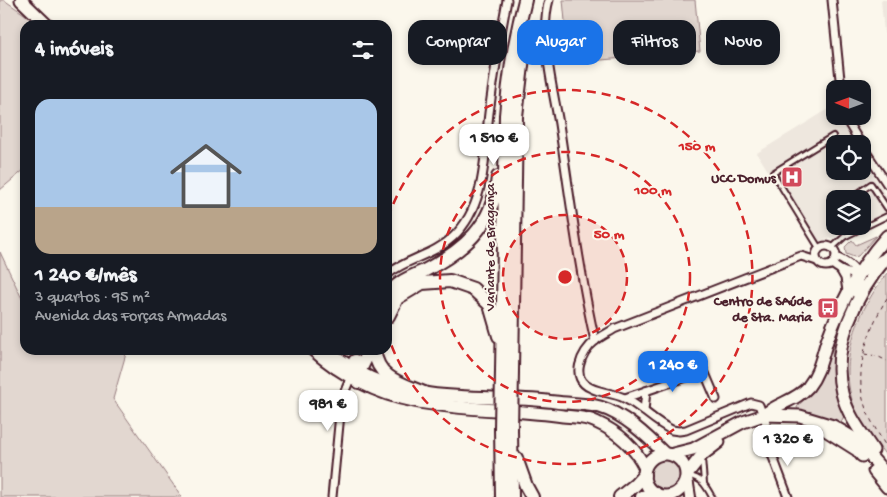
<!DOCTYPE html>
<html lang="pt">
<meta charset="utf-8">
<style>
body{margin:0;font-family:"Gochi Hand",sans-serif;background:#242831;color:#f1f3f6;height:100vh;display:flex;flex-direction:column;font-size:19px;white-space:nowrap}
*{box-sizing:border-box;margin:0}
p{font-size:16px;color:#9ea1a6}
.icon{flex:none;width:28px;height:28px;fill:none;stroke:currentColor;stroke-width:2;stroke-linecap:round;stroke-linejoin:round}
.map{position:relative;flex:1;overflow:hidden}
.drawer{position:absolute;left:20px;top:20px;width:372px;height:335px;display:flex;flex-direction:column;background:#171b24;border-radius:15px;box-shadow:0 2px 8px #0003}
.drawer>*{flex:none}
.hud{position:absolute;left:408px;top:20px;width:404px;height:45px;display:flex;gap:10px}
.needle{width:32px;rotate:271deg}
.tools{position:absolute;left:826px;top:80px;display:grid;gap:10px}
.tools a{display:grid;place-items:center;width:45px;height:45px;border-radius:10px;background:#171b24;box-shadow:0 2px 8px #0003;font-size:25px}
.price{position:absolute;translate:-50% -42px;padding:0 11px;border-radius:10px;background:#fff;color:#222;font-size:16px;line-height:32px;filter:drop-shadow(0 1px 2px #0008)}
.price::after{content:'';position:absolute;left:50%;top:30px;width:15px;height:11px;margin-left:-8px;background:inherit;clip-path:polygon(0 0,100% 0,50% 100%)}
.price.active{background:#1a73e8;color:#fff}
ul{padding:0;list-style:none}
li{display:grid;align-content:center;gap:10px;height:265px;padding:0 15px}
li+li{border-top:1px solid #363941}
li span{display:grid;place-items:center;height:155px;border-radius:15px;color:#555}
li>.icon{margin-inline-start:auto}
span .icon{width:90px;height:90px;fill:#fffc;stroke-width:1}
li b{font-size:21px}
h2{display:flex;justify-content:space-between;align-items:center;height:60px;padding:0 15px;font-size:21px}
.chip{padding:0 18px;border-radius:15px;background:#171b24;box-shadow:0 2px 8px #0003;font-size:18px;line-height:45px}
.chip.active{background:#1a73e8;color:#fff}
.map>svg:first-child{display:block}
</style>
<div class="map">
<svg width="887" height="497" viewBox="0 0 887 497">
<rect width="100%" height="100%" fill="#fbf7ec"/>
<filter id="ink" filterUnits="userSpaceOnUse"><feTurbulence type="fractalNoise" baseFrequency=".02" numOctaves="2"/><feDisplacementMap in="SourceGraphic" scale="10" xChannelSelector="R" yChannelSelector="G"/><feConvolveMatrix kernelMatrix="1 2 1 2 8 2 1 2 1" color-interpolation-filters="sRGB"/></filter>
<g filter="url(#ink)">
<g fill="#eee7de">
<path d="M881 0H887V35L884 33Z"/>
<path d="M832 107 835 112V116H838L855 144H835V171H862L863 157 887 198V213L863 224 862 199H835V226H858L832 238 812 243 757 153Z"/>
</g>
<g fill="#e2d7d0" stroke="#967b7e">
<path d="M0 0H4L40 25H25V169L0 190Z"/>
<path d="M563 0H695L700 51 569 63Z"/>
<path d="M876 236 858 256 854 257 846 254 845 247 852 240 856 245Z"/>
<path d="M0 252 25 305V350H127L113 399 182 497H0Z"/>
<path d="M887 273V457C877 443 864 429 857 413 835 366 857 311 887 273Z"/>
<path d="M834 338C830 364 837 389 845 414L841 422 838 423 819 415 798 411 797 407C802 401 809 396 814 390 826 375 829 356 834 338Z"/>
<circle cx="665" cy="476" r="16"/>
</g>
<g fill="none" stroke-linecap="round" stroke-linejoin="round">
<g stroke="#4a1f2b" stroke-width="8">
<g id="lane">
<path d="M850 199 871 184 887 208"/>
<path d="M819 248 773 173 833 136"/>
<path d="M832 248 844 237 887 216"/>
<path d="M702 458 704 483"/>
<path d="M689 476C702 478 706 486 712 497"/>
</g>
</g>
<g stroke="#4a1f2b" stroke-width="11">
<g id="street">
<path d="M549 0C539 34 553 88 559 124 570 197 579 270 595 341"/>
<path d="M832 0 841 89"/>
<path d="M844 116 861 144"/>
<path d="M862 146 887 184"/>
<circle cx="826" cy="256" r="10"/>
<path d="M836 257C852 264 865 275 856 294"/>
<path d="M832 264C841 272 858 279 868 270 877 263 875 260 887 257"/>
<path d="M841 271 845 278 847 291"/>
<path d="M388 274C408 258 434 255 453 237 487 205 484 155 489 113 494 75 500 37 507 0"/>
<path d="M625 398 704 371 716 399"/>
<path d="M644 411 646 391"/>
<path d="M766 423 759 405 751 403 686 430 679 431 672 430C654 422 641 406 624 398 614 393 601 393 591 388 569 379 581 352 595 341 601 336 608 333 614 329L801 256 817 261"/>
<path d="M768 444 788 497"/>
<path d="M332 497 340 414 345 391 352 374"/>
</g>
</g>
<g stroke="#4a1f2b" stroke-width="14">
<path id="secondary" d="M687 478 690 497"/>
</g>
<g stroke="#4a1f2b" stroke-width="15">
<g id="primary">
<path d="M21 0 47 25"/>
<path d="M313 350C341 375 377 394 414 401 463 411 513 409 563 416 573 417 587 417 596 422 618 432 635 447 645 468"/>
<path d="M326 350C341 360 355 371 371 378 428 404 494 394 555 402 569 404 586 403 600 407 624 414 647 436 664 453"/>
<path d="M764 415C777 403 796 401 808 387 820 372 822 355 828 338 842 300 860 266 887 236"/>
<path d="M827 431 857 450 862 456"/>
<path d="M873 450C861 432 847 414 842 393 830 346 857 292 887 257"/>
<circle cx="665" cy="475" r="21"/>
<path d="M673 454 693 449 743 422 764 415 800 416 833 426 855 439 887 475"/>
<path d="M874 471 887 487"/>
<path d="M687 474 702 455 719 442"/>
</g>
</g>
<g stroke="#4a1f2b" stroke-width="16">
<g id="highway">
<path d="M388 296C395 283 409 278 422 272 463 251 493 227 498 177"/>
<path d="M388 316 397 298 422 283 450 281 473 289 490 305 499 336"/>
<path d="M374 350C378 379 400 383 424 393"/>
<path d="M355 361 354 369 359 382"/>
<path d="M336 367H340L348 371 362 366 370 350"/>
<path d="M502 371 506 115C509 76 515 38 525 0"/>
<path d="M512 371 516 116 526 32"/>
<path d="M501 428 502 497"/>
<path d="M511 430 512 497"/>
<path d="M516 458 526 486 532 497"/>
<path d="M620 497 635 485 644 475"/>
<path d="M642 497 656 494"/>
</g>
</g>
<g stroke="#4a1f2b" stroke-width="1" stroke-dasharray="4 4" stroke-linecap="butt">
<path d="M887 298C870 326 855 365 863 399 867 416 878 433 887 448"/>
<path d="M864 354 877 356 887 361"/>
</g>
<use href="#lane" stroke="#fbf7ec" stroke-width="4"/>
<use href="#street" stroke="#fbf7ec" stroke-width="7"/>
<use href="#secondary" stroke="#fbf7ec" stroke-width="10"/>
<use href="#primary" stroke="#fbf7ec" stroke-width="11"/>
<use href="#highway" stroke="#fbf7ec" stroke-width="12"/>
<g stroke="#4a1f2b" stroke-width="16" stroke-linecap="butt">
<g id="highway-bridge">
<path d="M501 428 502 371"/>
<path d="M511 430 512 371"/>
</g>
</g>
<use href="#highway-bridge" stroke="#fbf7ec" stroke-width="12"/>
</g>
</g>
<circle cx="565" cy="277" r="62" fill="#d62828" fill-opacity=".12"/>
<g fill="none" stroke="#d62828" stroke-width="2.5" stroke-dasharray="9 6">
<circle cx="565" cy="277" r="62"/>
<circle cx="565" cy="277" r="125"/>
<path d="M388 218A187 187 0 1 1 388 336"/>
</g>
<defs>
<g id="hospital-square" transform="scale(1.125)"><rect x="-9" y="-9" width="18" height="18" rx="4" fill="#d1495b" stroke="#fbf7ec"/><path d="M-5-5h3v3.5h4V-5h3V5h-3V1.5h-4V5h-3Z" fill="#fff"/></g>
<g id="bus-square" transform="scale(1.125)"><rect x="-9" y="-9" width="18" height="18" rx="4" fill="#d1495b" stroke="#fbf7ec"/><path d="M-5-6H5V4H4V6H2V4H-2V6H-4V4H-5ZM-3.5-4V0h7V-4ZM-3.5 1.2v1.5H-2V1.2ZM2 1.2v1.5H3.5V1.2Z" fill="#fff"/></g>
</defs>
<g fill-rule="evenodd">
<use href="#hospital-square" x="792" y="177"/>
<use href="#bus-square" x="828" y="308"/>
</g>
<g text-anchor="middle" stroke-width="4" stroke-linejoin="round" paint-order="stroke">
<g font-size="14" font-weight="bold" fill="#4a1f2b" stroke="#fbf7ec" text-anchor="end">
<text x="776" y="182">UCC Domus</text>
<text x="812" y="305">Centro de SAúde<tspan x="812" dy="16">de Sta. Maria</tspan></text>
</g>
<g font-size="14" fill="#4a1f2b" stroke="#fbf7ec">
<text transform="translate(489 247) rotate(-90)" y="5">Variante de Bragança</text>
</g>
</g>
<circle cx="565" cy="277" r="8" fill="#d62828" stroke="#fbf7ec" stroke-width="2.5"/>
<g font-size="15" text-anchor="middle" font-weight="bold" fill="#d62828" stroke="#fbf7ec" stroke-width="4" stroke-linejoin="round" paint-order="stroke">
<text x="697" y="150">150 m</text>
<text x="653" y="194">100 m</text>
<text x="609" y="238">50 m</text>
</g>
</svg>
<div class="tools">
<a><svg class="needle" viewBox="-14 -14 28 28"><path d="M0-13l5 13h-10z" fill="#e53935"/><path d="M0 13l5-13h-10z" fill="#9ea1a6"/></svg></a>
<a><svg class="icon" aria-label="locate" viewBox="0 0 24 24"><circle cx="12" cy="12" r="6"/><path d="M12 2v4M12 18v4M2 12h4M18 12h4"/></svg></a>
<a><svg class="icon" aria-label="layers" viewBox="0 0 24 24"><path d="M12 4l9 5-9 5-9-5zM3 14l9 5 9-5"/></svg></a>
</div>
<b class="price" style="left:494px;top:166px">1 510 €</b>
<b class="price active" style="left:673px;top:393px">1 240 €</b>
<b class="price" style="left:328px;top:432px">981 €</b>
<b class="price" style="left:788px;top:467px">1 320 €</b>
<div class="hud">
<a class="chip">Comprar</a>
<a class="chip active">Alugar</a>
<a class="chip">Filtros</a>
<a class="chip">Novo</a>
</div>
<section class="drawer">
<h2>4 imóveis<svg class="icon" aria-label="filters" viewBox="0 0 24 24"><path d="M4 7h16M4 17h16"/><circle cx="9" cy="7" r="2"/><circle cx="15" cy="17" r="2"/></svg></h2>
<ul>
<li><span style="background:linear-gradient(#a9c7e8 70%,#b9a48a 0)"><svg class="icon" aria-label="home" viewBox="0 0 24 24"><path d="M3 11l9-7 9 7M6 9v11h12V9"/></svg></span><div><b>1 240 €/mês</b><p>3 quartos · 95 m²</p><p>Avenida das Forças Armadas</p></div></li>
</ul>
</section>
</div>
